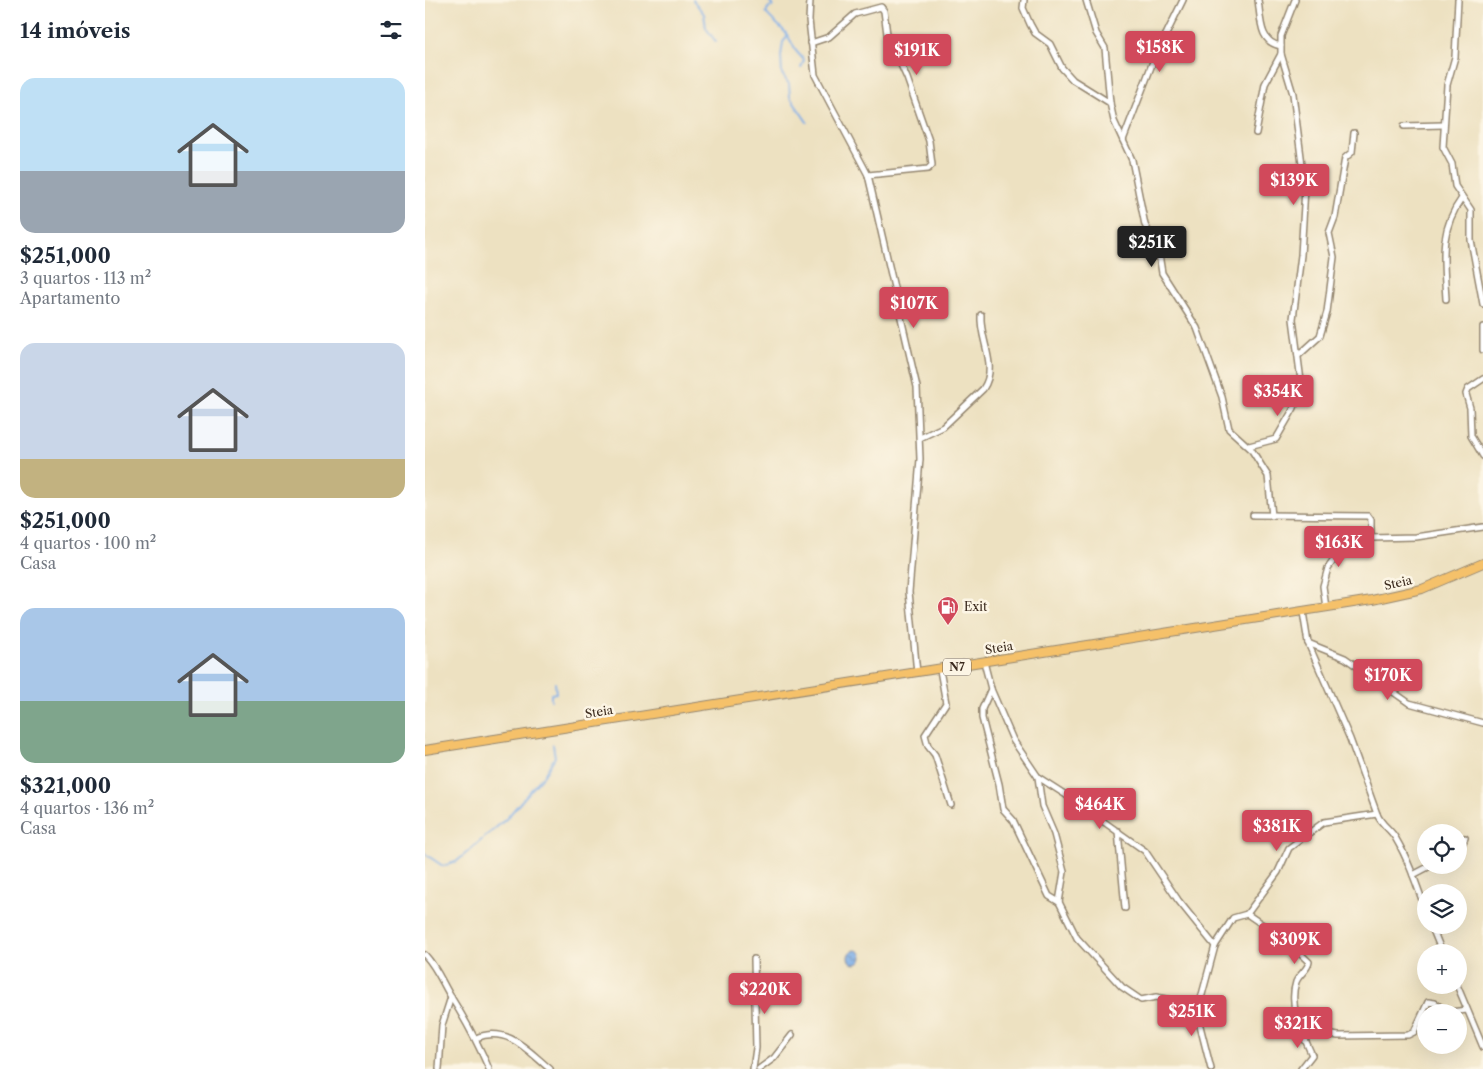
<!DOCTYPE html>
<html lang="pt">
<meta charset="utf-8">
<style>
body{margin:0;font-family:"Libre Caslon Text",serif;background:#f6f6f7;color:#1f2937;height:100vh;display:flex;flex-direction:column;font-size:19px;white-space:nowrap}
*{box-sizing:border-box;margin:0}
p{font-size:16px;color:#747a83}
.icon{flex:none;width:28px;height:28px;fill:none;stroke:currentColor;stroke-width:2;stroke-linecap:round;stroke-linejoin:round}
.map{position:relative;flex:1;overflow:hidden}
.drawer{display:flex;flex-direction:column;background:#fff;width:425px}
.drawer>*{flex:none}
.buttons{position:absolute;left:992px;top:824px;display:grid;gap:10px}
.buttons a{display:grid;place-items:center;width:50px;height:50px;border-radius:50%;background:#fff;box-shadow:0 5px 20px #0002;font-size:25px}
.price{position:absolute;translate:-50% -42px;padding:0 11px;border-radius:5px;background:#d1495b;color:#fff;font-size:16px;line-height:32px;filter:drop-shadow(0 1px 2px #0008)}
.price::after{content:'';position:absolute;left:50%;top:30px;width:15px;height:11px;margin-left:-8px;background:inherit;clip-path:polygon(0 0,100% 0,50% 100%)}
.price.active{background:#222;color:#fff}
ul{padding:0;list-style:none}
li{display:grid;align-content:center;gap:10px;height:265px;padding:0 20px}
li span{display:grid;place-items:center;height:155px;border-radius:15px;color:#555}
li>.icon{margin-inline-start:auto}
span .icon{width:90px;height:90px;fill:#fffc;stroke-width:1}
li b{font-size:21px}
h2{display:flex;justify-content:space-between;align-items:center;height:60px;padding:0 20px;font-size:21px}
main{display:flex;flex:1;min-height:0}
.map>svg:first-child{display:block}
</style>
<main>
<section class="drawer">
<h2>14 imóveis<svg class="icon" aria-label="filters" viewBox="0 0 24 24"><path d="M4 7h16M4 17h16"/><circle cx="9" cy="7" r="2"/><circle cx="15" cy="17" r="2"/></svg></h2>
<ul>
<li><span style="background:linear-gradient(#bfe0f5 60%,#9aa5b1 0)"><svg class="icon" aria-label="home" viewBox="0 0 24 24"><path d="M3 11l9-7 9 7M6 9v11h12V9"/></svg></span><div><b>$251,000</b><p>3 quartos · 113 m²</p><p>Apartamento</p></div></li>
<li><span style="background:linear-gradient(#c9d6e8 75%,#c2b280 0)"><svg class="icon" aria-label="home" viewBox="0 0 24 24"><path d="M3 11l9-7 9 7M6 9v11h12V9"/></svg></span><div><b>$251,000</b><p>4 quartos · 100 m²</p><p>Casa</p></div></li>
<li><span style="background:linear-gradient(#a9c7e8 60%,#7fa58c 0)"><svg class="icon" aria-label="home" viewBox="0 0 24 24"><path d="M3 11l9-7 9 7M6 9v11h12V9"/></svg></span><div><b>$321,000</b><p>4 quartos · 136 m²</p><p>Casa</p></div></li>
</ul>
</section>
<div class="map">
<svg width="1058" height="1069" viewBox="0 0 1058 1069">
<defs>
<pattern id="water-waves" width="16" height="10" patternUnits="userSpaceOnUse" patternTransform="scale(1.25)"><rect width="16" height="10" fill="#7dade7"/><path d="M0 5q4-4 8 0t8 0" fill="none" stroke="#688dbb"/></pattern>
</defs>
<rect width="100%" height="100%" fill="#fcf5e5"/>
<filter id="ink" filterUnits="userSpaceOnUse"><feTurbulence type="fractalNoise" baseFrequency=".02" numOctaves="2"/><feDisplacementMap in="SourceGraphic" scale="10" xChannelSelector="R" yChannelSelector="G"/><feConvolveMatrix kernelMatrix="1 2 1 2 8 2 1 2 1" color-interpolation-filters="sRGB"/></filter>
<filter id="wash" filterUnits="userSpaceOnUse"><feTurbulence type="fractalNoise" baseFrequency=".0096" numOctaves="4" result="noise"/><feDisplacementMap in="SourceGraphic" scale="20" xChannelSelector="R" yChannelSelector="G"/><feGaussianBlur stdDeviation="1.12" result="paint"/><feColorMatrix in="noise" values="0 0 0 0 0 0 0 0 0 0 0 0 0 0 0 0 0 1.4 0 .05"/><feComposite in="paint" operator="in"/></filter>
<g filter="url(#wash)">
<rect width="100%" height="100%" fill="#ede1c1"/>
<circle fill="url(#water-waves)" stroke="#5c6c82" cx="430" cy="957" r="7"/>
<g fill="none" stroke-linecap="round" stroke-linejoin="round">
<g stroke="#7dade7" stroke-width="2">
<path d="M268 0 279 14 281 28 291 42"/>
<path d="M343 0 348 6 343 8 341 13C348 22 356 26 363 36L358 42 356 56 357 74 364 84 365 97 382 122"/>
<path d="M363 36 371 51 379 60 376 68"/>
<path d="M126 700V694L131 693 130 683"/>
<path d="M0 854 18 866 31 862 81 819 119 775 130 757 128 745"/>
</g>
</g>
</g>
<g filter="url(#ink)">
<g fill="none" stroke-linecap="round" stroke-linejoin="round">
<g stroke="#948670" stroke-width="8">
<g id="minor">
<path d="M385 0 384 20 390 75 443 175 492 387 495 459 484 592 492 673"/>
<path d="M599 0 598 8 605 24 610 33 625 44 637 68 648 80 685 103"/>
<path d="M661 0 671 33 680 48 685 103 689 121 707 160 720 225 733 248 737 273 772 328 797 397 804 429 826 449 843 476 847 516"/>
<path d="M833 0C836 19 834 43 856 46"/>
<path d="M1033 0 1030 57 1022 85 1018 147 1027 164 1030 186 1046 210V240L1058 304"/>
<path d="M386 43 404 37 430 14 456 7 459 11 462 34 482 78 504 141 507 165 503 169 443 175"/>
<path d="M979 126 1019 125"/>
<path d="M831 133 840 84 856 54"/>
<path d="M698 140 729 59 758 0"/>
<path d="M1021 299C1019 262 1013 231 1037 198"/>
<path d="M1058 327V350"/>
<path d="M874 355 895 336 902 312 909 257 904 233 910 217 920 158 927 152 929 133"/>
<path d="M1058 379 1043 389 1041 394 1045 408 1046 436 1058 456"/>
<path d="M495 438 518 427 558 389C574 366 554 340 556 315"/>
<path d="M824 446 851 439 869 408 876 381 868 319 876 255 880 188 868 94 856 54V36L870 0"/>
<path d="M828 515 943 516 946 520V538"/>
<path d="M901 608 898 586 903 568 911 557 935 542 946 538 991 537 1058 527"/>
<path d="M878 612 883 643 925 739 952 814C956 825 966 829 971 839 984 861 992 886 1001 911"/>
<path d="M883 643 920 658 984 703 1058 723"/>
<path d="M559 662 566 689 588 740 613 777 641 795 720 851 753 900 790 946 774 1006 773 1018 786 1069"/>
<path d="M515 670 521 703 500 735 503 746 510 755 526 805"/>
<path d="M566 689 557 709V718L574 784 578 809 588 820 624 896 634 902 652 938 697 987 716 1000 731 997 774 1006"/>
<path d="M613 777 617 806 629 834 639 872 634 902"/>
<path d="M693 831 700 908"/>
<path d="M1034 851 1040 838"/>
<path d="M988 875 1007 865"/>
<path d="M822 914 863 942 884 962C883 970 874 974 871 982 863 1006 877 1033 887 1055L876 1069"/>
<path d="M1006 925 1017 952"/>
<path d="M790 946 808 918 822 914 853 872 864 848 899 822 952 814"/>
<path d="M0 955C12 968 17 982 26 997 41 1021 53 1043 64 1069"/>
<path d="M1032 985 1058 1047"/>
<path d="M1026 1012 1042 1010"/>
<path d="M876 1029 913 1036 983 1035 989 1032 1003 1002 1010 1003 1022 1012"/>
<path d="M51 1038C83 1025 103 1051 125 1069"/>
<path d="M14 1069 17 1025 26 997"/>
<path d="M328 1069 331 1048 329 959"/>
<path d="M334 1069 349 1058 367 1035"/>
</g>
</g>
<g stroke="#948670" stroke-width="10">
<path id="primary" d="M0 750 947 600 997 589 1058 563"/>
</g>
<use href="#minor" stroke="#fff" stroke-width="5"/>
<use href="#primary" stroke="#f5c16b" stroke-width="8"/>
</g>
</g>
<defs>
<g id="fuel-pin" transform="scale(1.125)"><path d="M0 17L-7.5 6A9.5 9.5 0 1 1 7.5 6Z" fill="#d1495b" stroke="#fcf5e5"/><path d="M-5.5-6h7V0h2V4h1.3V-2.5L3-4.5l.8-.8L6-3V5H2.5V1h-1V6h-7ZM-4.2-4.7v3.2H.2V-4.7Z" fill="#fff"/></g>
</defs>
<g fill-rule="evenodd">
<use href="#fuel-pin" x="523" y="607"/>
</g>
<g text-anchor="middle" stroke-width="5" stroke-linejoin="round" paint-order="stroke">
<rect fill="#fcf5e5" stroke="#75675a" stroke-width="1" x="518" y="658.5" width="28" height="17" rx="4"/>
<g font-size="11" font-weight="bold" fill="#3b2a1e">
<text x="532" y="671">N7</text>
</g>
<g font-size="12" fill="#3b2a1e" stroke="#fcf5e5">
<text transform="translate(973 583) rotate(-13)" y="4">Steia</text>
<text transform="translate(574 648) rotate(-9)" y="4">Steia</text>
<text transform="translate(174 712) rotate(-9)" y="4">Steia</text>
</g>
<g font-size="12" fill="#3b2a1e" stroke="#fcf5e5" text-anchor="start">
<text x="539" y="611">Exit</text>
</g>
</g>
</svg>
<div class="buttons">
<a><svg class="icon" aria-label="locate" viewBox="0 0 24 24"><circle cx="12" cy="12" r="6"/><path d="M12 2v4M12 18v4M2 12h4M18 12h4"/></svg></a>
<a><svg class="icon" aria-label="layers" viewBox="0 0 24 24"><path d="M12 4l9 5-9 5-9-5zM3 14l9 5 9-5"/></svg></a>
<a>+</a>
<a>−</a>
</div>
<b class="price" style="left:735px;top:73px">$158K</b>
<b class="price" style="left:492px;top:76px">$191K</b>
<b class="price" style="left:869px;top:206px">$139K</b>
<b class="price active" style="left:727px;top:268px">$251K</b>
<b class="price" style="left:489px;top:329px">$107K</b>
<b class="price" style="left:853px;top:417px">$354K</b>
<b class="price" style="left:914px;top:568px">$163K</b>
<b class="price" style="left:963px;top:701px">$170K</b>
<b class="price" style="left:675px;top:830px">$464K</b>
<b class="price" style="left:852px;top:852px">$381K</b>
<b class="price" style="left:870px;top:965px">$309K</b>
<b class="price" style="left:340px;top:1015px">$220K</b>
<b class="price" style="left:767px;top:1037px">$251K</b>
<b class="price" style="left:873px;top:1049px">$321K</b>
</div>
</main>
